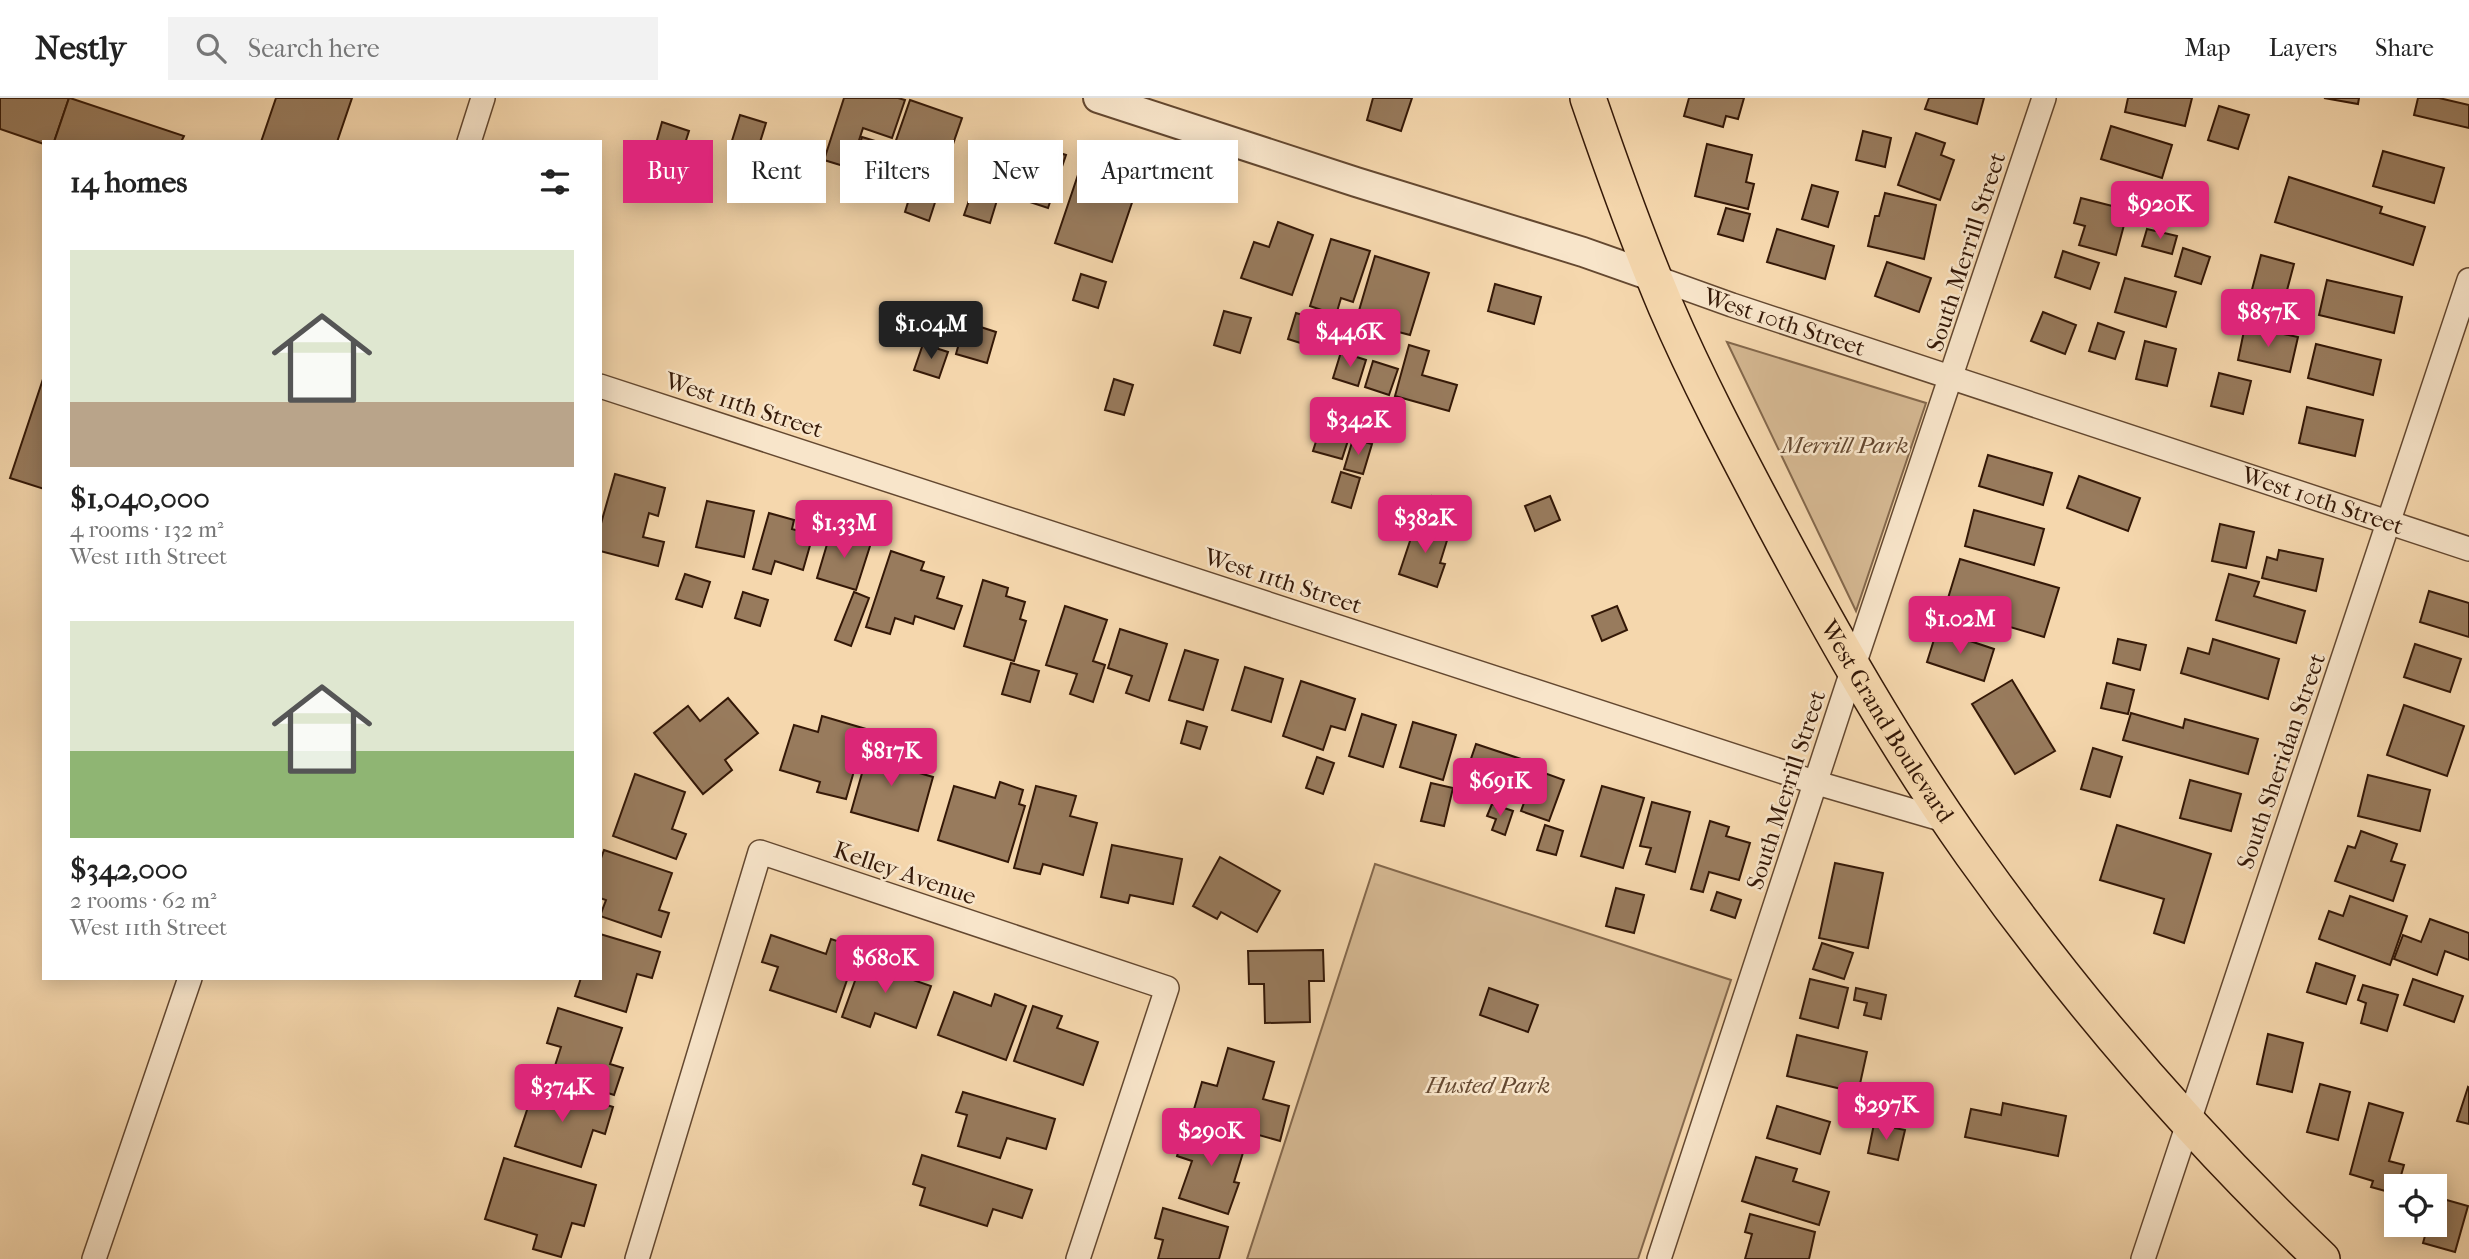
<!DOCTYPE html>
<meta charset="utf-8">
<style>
body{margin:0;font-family:"IM FELL French Canon",serif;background:#f2f2f2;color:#222;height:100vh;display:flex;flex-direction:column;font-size:26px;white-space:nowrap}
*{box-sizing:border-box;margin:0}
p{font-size:23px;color:#767676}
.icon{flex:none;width:38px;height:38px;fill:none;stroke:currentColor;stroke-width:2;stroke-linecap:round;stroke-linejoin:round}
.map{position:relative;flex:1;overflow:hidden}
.side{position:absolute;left:42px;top:42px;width:560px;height:840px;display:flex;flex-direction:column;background:#fff;border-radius:0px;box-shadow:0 4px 18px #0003}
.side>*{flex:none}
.banner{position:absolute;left:623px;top:42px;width:665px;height:63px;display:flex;gap:14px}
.buttons{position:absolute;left:2384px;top:1076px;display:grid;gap:14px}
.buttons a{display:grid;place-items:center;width:63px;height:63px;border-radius:0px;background:#fff;box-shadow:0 4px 18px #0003;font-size:35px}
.price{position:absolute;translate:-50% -60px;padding:0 16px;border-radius:7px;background:#db2777;color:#fff;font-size:23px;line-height:46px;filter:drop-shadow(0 2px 4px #0008)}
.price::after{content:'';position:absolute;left:50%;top:42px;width:21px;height:16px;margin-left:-10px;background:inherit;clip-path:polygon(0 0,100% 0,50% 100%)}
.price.current{background:#222;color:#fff}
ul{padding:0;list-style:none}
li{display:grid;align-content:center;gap:14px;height:371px;padding:0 28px}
li span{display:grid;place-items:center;height:217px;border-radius:0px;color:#555}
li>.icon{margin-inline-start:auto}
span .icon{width:126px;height:126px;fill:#fffc;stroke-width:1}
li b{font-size:30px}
h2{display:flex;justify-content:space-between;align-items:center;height:84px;padding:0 28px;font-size:30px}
.pill{padding:0 24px;border-radius:0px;background:#fff;box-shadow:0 4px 18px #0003;font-size:24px;line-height:63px}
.pill.current{background:#db2777;color:#fff}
header{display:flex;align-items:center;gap:42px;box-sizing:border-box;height:98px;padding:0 35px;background:#fff;border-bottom:2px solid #e0e0e0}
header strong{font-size:33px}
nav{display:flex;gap:38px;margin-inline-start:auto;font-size:24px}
.search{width:490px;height:63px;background:#f2f2f2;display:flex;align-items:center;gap:18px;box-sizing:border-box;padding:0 24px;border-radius:0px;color:#767676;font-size:26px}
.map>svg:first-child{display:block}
</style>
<header>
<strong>Nestly</strong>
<div class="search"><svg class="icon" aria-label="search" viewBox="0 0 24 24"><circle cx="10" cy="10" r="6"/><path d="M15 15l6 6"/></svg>Search here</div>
<nav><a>Map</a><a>Layers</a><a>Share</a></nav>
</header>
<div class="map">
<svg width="2469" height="1161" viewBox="0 0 2469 1161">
<rect width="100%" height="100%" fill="#f5d7ad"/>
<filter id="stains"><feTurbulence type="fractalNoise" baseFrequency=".00286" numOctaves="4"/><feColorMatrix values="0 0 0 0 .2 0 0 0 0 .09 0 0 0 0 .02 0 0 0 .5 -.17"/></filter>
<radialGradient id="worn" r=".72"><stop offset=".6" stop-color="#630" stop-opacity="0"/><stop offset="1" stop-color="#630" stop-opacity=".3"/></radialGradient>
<g fill="#d4b791" stroke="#84684c" stroke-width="2">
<path d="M1727 244 1926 305 1856 513Z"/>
<path d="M1375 766 1731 882 1638 1161H1247Z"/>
</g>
<g fill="#987b5d" stroke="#341807" stroke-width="2">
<path d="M0 0H69L54 44H44V46L0 31Z"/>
<path d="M69 0H70L184 38 181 44H54Z"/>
<path d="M276 0H352L337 44H261Z"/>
<path d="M844 0H898L905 2 892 40 863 30 850 70 824 62Z"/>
<path d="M1373 0H1412L1401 33 1367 22Z"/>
<path d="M1689 0H1744L1738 21 1726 18 1723 29 1684 18Z"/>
<path d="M1929 0H1984L1977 26 1925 11Z"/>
<path d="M2128 0H2192L2185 28 2125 14Z"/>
<path d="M2324 0H2359L2358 6Z"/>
<path d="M2418 0H2439L2469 7V30L2414 17Z"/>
<path d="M910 2 962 20 944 72 892 54Z"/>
<path d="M2219 8 2249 17 2238 51 2208 42Z"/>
<path d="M740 17 766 25 756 57 730 49Z"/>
<path d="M662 24 689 33 679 64 653 56Z"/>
<path d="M2111 28 2172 47 2162 80 2101 61Z"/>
<path d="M1863 33 1891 40 1885 69 1856 62Z"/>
<path d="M1916 35 1945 45 1941 57 1954 62 1940 102 1898 87Z"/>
<path d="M862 39 888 47 879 72 854 64Z"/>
<path d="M1025 44 1066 57 1048 110 1015 99 1017 90 1010 88Z"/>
<path d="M1707 46 1752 57 1746 84 1754 86 1748 111 1695 98Z"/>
<path d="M2383 53 2444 70 2434 105 2373 88Z"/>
<path d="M1085 56 1142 75 1112 164 1055 145Z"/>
<path d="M890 59 915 67 906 93 881 85Z"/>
<path d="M916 78 941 86 929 123 905 114Z"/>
<path d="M2289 79 2382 109 2380 115 2425 129 2413 167 2275 124Z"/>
<path d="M1812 87 1838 94 1828 129 1802 121Z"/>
<path d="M973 91 998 99 990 125 964 117Z"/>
<path d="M1885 95 1936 107 1924 161 1868 148 1875 118H1879Z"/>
<path d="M2081 100 2128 112 2116 157 2079 147 2085 128 2074 125Z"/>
<path d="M1726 110 1750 116 1743 143 1718 136Z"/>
<path d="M1278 124 1313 137 1292 197 1241 180 1254 144 1269 149Z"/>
<path d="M1777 131 1834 148 1825 181 1767 164Z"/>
<path d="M2147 131 2177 138 2172 156 2142 148Z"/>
<path d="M1331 141 1370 153 1353 204 1341 200 1336 217 1310 208Z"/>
<path d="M2183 150 2210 159 2201 186 2175 178Z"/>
<path d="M2063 153 2099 165 2090 191 2055 179Z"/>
<path d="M2261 157 2294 166 2282 211 2249 203Z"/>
<path d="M1375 158 1429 175 1410 237 1387 231 1384 242 1353 233Z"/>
<path d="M1887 164 1931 180 1919 214 1875 198Z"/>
<path d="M1081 176 1106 184 1098 210 1073 202Z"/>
<path d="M2125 180 2176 194 2166 229 2115 214Z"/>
<path d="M2327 182 2402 199 2394 235 2319 217Z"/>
<path d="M1495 186 1541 199 1534 226 1488 213Z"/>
<path d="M1224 213 1251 220 1240 255 1214 247Z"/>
<path d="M2043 214 2076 227 2065 256 2031 243Z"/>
<path d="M1296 215 1321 223 1313 249 1288 241Z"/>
<path d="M965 224 996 234 987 265 956 256Z"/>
<path d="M2098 225 2124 234 2115 261 2089 253Z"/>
<path d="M2245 228 2298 239 2290 274 2238 262Z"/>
<path d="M2145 243 2176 251 2167 288 2136 281Z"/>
<path d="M923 246 948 254 939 280 914 272Z"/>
<path d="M2316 246 2381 262 2373 297 2308 280Z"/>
<path d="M1409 247 1429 253 1422 277 1457 287 1449 313 1395 298Z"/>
<path d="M1341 254 1366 262 1358 288 1333 280Z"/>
<path d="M1373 263 1398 271 1389 297 1365 289Z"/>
<path d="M2219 275 2251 283 2243 316 2211 308Z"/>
<path d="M44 278V391L10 380Z"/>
<path d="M1114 281 1133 287 1124 317 1105 312Z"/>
<path d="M2307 309 2363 322 2355 358 2299 345Z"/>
<path d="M1325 315 1354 324 1342 361 1313 353Z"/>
<path d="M1353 341 1372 346 1363 376 1344 371Z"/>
<path d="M1988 357 2052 375 2043 407 1979 388Z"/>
<path d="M1341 374 1360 380 1351 410 1332 404Z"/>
<path d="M615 376 665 390 658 418 649 415 643 439 664 444 658 468 600 453V429Z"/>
<path d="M2079 378 2140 400 2128 433 2067 410Z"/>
<path d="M1432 398 1457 406 1449 432 1423 424Z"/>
<path d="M1550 398 1560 422 1535 433 1525 408Z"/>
<path d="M707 403 754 413 744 459 696 449Z"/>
<path d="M1974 412 2044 431 2034 467 1965 448Z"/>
<path d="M769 415 794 422 792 431 813 437 803 472 775 463 771 476 753 471Z"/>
<path d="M1416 425 1449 436 1440 465 1445 466 1437 489 1399 476Z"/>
<path d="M2220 426 2254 434 2246 470 2212 463Z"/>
<path d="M831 433 871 445 856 492 817 480Z"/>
<path d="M2279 452 2323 461 2316 493 2262 480 2267 459 2277 462Z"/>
<path d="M891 453 924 464 921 472 944 479 937 500 962 508 954 531 915 518 913 526 895 520 890 536 866 529Z"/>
<path d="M1960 461 2059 490 2044 539 1945 510Z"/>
<path d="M685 476 710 484 702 509 676 501Z"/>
<path d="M2229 476 2259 484 2254 498 2305 513 2296 545 2216 522Z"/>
<path d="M983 482 1008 490 1006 498 1025 504 1020 521 1026 523 1014 563 964 548Z"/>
<path d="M2429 493 2469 505V539L2420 524Z"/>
<path d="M743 494 768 502 760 528 735 520Z"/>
<path d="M854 494 869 500 851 548 835 542Z"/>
<path d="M1065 508 1107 522 1093 563 1105 567 1093 604 1070 596 1077 576 1046 567Z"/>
<path d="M1617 508 1627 532 1602 543 1592 518Z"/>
<path d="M1120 531 1167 546 1149 603 1126 595 1132 578 1108 570Z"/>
<path d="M1937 532 1994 551 1984 583 1927 564Z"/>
<path d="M2118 541 2146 547 2140 572 2113 565Z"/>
<path d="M2213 541 2279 561 2268 601 2181 575 2188 550 2209 556Z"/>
<path d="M2415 546 2461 561 2450 594 2404 579Z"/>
<path d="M1185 552 1218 562 1203 612 1169 602Z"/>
<path d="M1011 565 1039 573 1030 604 1002 596Z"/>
<path d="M1245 569 1283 581 1271 624 1232 612Z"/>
<path d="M2012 582 2055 653 2015 676 1972 606Z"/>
<path d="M1301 583 1355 601 1345 632 1331 628 1323 652 1283 638Z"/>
<path d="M2107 585 2134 592 2128 616 2101 610Z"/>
<path d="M728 600 758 635 725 662 732 672 703 696 654 635 688 608 700 623Z"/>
<path d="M2404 607 2464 628 2447 678 2387 657Z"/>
<path d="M2131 615 2183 630 2185 621 2258 641 2248 676 2123 642Z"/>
<path d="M1362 616 1396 627 1383 669 1349 658Z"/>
<path d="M822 618 866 631 846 701 817 694 820 684 780 672 794 627 818 634Z"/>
<path d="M1187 623 1207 629 1200 651 1181 645Z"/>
<path d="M1413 624 1456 637 1443 682 1400 669Z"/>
<path d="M872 640 904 649 899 669 933 679 918 733 851 714Z"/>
<path d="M1476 646 1521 661 1508 702 1462 687Z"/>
<path d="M2093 650 2122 659 2110 699 2081 691Z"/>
<path d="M1317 659 1334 665 1323 696 1306 690Z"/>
<path d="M1536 672 1564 682 1549 723 1521 713Z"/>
<path d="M635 676 685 694 672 731 686 736 676 761 613 738Z"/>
<path d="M2368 677 2430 692 2420 733 2358 718Z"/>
<path d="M2190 682 2241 696 2231 733 2180 720Z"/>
<path d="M1000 684 1023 692 1019 706 1025 708 1008 764 938 742 954 688 995 700Z"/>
<path d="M1431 685 1453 690 1444 728 1421 723Z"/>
<path d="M1036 688 1076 698 1070 718 1097 725 1083 777 1043 766 1040 776 1014 770Z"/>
<path d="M1602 688 1644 700 1623 770 1581 758Z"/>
<path d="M1652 704 1690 714 1675 774 1646 766 1651 750 1640 748Z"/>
<path d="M1492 706 1513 713 1505 737 1492 732 1496 721 1487 718Z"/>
<path d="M1710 723 1729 729 1726 738 1750 745 1739 782 1709 774 1703 794 1691 791Z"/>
<path d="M1545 727 1563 733 1556 757 1537 752Z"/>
<path d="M2117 727 2211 756 2184 845 2154 835 2164 801 2100 782Z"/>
<path d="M2361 733 2397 746 2391 763 2405 767 2393 803 2335 783 2348 748 2355 750Z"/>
<path d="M1112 747 1182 761 1173 806 1130 797 1128 805 1101 799Z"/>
<path d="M604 752 672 775 659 812 669 815 661 839 600 818 606 802 600 800V763Z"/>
<path d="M1220 759 1280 793 1257 834 1221 814 1217 821 1193 808Z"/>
<path d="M1835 765 1883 775 1868 850 1819 840Z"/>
<path d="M1616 790 1644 797 1634 835 1606 828Z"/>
<path d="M1717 794 1741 802 1735 820 1711 812Z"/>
<path d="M2350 798 2407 818 2390 867 2319 841 2329 813 2343 818Z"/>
<path d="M2430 821 2469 835V862L2445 853 2437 877 2394 861 2403 837 2421 844Z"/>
<path d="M600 836 660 854 652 880 637 876 626 914 575 898 581 880H600Z"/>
<path d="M771 837 826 856 831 841 858 850 836 914 770 892 778 869 762 864Z"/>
<path d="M1822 845 1853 855 1844 881 1813 871Z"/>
<path d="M1323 852 1324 883H1309L1310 924 1265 925 1264 886H1249L1248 853Z"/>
<path d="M865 855 893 865 890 874 931 888 916 930 875 915 870 929 842 919Z"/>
<path d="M2316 865 2355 878 2346 906 2307 894Z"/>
<path d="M1810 881 1848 890 1838 930 1800 920Z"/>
<path d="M2413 881 2463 898 2454 924 2404 907Z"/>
<path d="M2363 887 2398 897 2387 933 2361 925 2366 905 2358 902Z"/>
<path d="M1489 890 1538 907 1528 934 1480 917Z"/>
<path d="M1856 890 1886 897 1881 921 1864 917 1867 905 1854 902Z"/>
<path d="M954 894 991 908 995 896 1026 908 1006 962 938 937Z"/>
<path d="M1033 908 1062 918 1057 930 1098 944 1083 987 1014 963Z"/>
<path d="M558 910 622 930 610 966 623 970 614 997 552 977 561 949 547 945Z"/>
<path d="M2268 936 2303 945 2292 994 2257 986Z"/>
<path d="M1797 937 1867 954 1858 995 1787 978Z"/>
<path d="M1228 950 1274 964 1263 1001 1289 1008 1280 1043 1192 1018 1202 984 1217 988Z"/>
<path d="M536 985 613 1009 605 1036 593 1032 581 1069 515 1048Z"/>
<path d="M2320 986 2350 994 2338 1042 2307 1034Z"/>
<path d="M2468 989 2469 990V1026L2457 1023Z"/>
<path d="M963 994 1055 1021 1046 1051 1007 1040 1000 1060 958 1048 967 1017 956 1014Z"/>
<path d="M2003 1005 2066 1018 2058 1058 1965 1039 1971 1011 2001 1017Z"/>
<path d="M2369 1005 2403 1015 2389 1063 2404 1067 2398 1088H2396V1096L2371 1089 2373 1083 2350 1076Z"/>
<path d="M1777 1008 1830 1024 1820 1056 1767 1040Z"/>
<path d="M1187 1026 1246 1045 1234 1084 1239 1085 1228 1116 1179 1100 1192 1063 1177 1058Z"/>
<path d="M1874 1026 1905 1032 1898 1062 1868 1055Z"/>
<path d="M922 1057 1032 1092 1022 1120 993 1111 987 1128 920 1107 925 1090 913 1086Z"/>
<path d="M1756 1059 1797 1071 1793 1083 1829 1094 1819 1127 1742 1103Z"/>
<path d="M504 1060 596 1087 584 1128 572 1125 561 1159 533 1151 537 1137 485 1121Z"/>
<path d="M2436 1099 2468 1108 2455 1154 2423 1145 2428 1127H2434Z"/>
<path d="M1163 1110 1228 1129 1219 1161H1158L1163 1142 1155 1140Z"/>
<path d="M1750 1116 1815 1134 1809 1161H1745L1752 1136 1745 1134Z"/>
</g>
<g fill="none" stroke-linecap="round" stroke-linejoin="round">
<g stroke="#644830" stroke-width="26">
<g id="minor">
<path d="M469 44 483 0"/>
<path id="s1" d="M1654 179 1732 207 2469 451"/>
<path d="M600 288 1817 685 1951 724"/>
<path d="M94 1161 190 880"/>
<path d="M637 1161 760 754 1167 890 1078 1161"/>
<path d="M1659 1161 1853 570 2044 0"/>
<path d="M2143 1161 2469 182"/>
</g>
</g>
<g stroke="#644830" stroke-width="32">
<path id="tertiary" d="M1098 0 1356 84 1583 154 1654 179"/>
</g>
<g stroke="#341807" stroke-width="38">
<g id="primary">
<path id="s2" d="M1588 0C1612 70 1637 140 1666 209 1697 281 1734 351 1771 421 1832 536 1896 649 1972 756 2075 901 2193 1038 2322 1161"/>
</g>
</g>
<use href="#minor" stroke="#f8e5ca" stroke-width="23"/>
<use href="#tertiary" stroke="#f8e5ca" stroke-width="28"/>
<use href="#primary" stroke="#f5d7ad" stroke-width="35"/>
</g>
<g text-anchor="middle" stroke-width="5" stroke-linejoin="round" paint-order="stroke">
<g font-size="24" fill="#341807" stroke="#f8e5ca">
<text transform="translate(1966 154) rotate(-72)" y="8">South Merrill Street</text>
<text dy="8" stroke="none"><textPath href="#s1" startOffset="138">West 10th Street</textPath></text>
<text transform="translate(744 307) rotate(18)" y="8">West 11th Street</text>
<text dy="8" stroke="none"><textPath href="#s1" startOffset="705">West 10th Street</textPath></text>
<text transform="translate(1283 483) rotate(18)" y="8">West 11th Street</text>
<text dy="8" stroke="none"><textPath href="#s2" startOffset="693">West Grand Boulevard</textPath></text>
<text transform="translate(2281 663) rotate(-71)" y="8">South Sheridan Street</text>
<text transform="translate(1786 692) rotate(-72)" y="8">South Merrill Street</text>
<text transform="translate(905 775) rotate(19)" y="8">Kelley Avenue</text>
</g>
<g font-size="24" font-style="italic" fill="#644830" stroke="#f8e5ca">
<text x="1845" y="355">Merrill Park</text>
<text x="1488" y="995">Husted Park</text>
</g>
</g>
<rect width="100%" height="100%" filter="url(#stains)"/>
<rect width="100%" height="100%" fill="url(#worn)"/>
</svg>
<div class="buttons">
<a><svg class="icon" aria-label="locate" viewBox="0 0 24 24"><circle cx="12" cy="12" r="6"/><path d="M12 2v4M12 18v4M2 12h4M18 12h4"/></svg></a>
</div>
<b class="price" style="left:2160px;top:143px">$920K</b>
<b class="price" style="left:2268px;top:251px">$857K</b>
<b class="price current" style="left:931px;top:263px">$1.04M</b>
<b class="price" style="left:1350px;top:271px">$446K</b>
<b class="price" style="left:1358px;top:359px">$342K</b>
<b class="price" style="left:1425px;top:457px">$382K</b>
<b class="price" style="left:844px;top:462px">$1.33M</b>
<b class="price" style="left:1960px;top:558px">$1.02M</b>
<b class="price" style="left:891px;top:690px">$817K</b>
<b class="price" style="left:1500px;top:720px">$691K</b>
<b class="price" style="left:885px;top:897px">$680K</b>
<b class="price" style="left:562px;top:1026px">$374K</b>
<b class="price" style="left:1886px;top:1044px">$297K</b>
<b class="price" style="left:1211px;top:1070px">$290K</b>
<div class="banner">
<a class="pill current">Buy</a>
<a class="pill">Rent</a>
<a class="pill">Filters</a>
<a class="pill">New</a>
<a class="pill">Apartment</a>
</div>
<section class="side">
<h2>14 homes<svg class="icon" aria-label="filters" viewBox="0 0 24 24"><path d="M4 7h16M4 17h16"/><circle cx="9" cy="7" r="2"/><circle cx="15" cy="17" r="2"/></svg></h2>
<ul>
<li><span style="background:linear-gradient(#dfe7d0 70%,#b9a48a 0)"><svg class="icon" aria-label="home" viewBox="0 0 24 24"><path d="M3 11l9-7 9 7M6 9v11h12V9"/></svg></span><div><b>$1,040,000</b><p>4 rooms · 132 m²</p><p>West 11th Street</p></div></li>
<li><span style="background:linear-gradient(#dfe7d0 60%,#8fb573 0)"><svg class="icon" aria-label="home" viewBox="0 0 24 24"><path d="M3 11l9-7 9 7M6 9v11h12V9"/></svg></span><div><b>$342,000</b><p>2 rooms · 62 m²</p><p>West 11th Street</p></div></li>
</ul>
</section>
</div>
